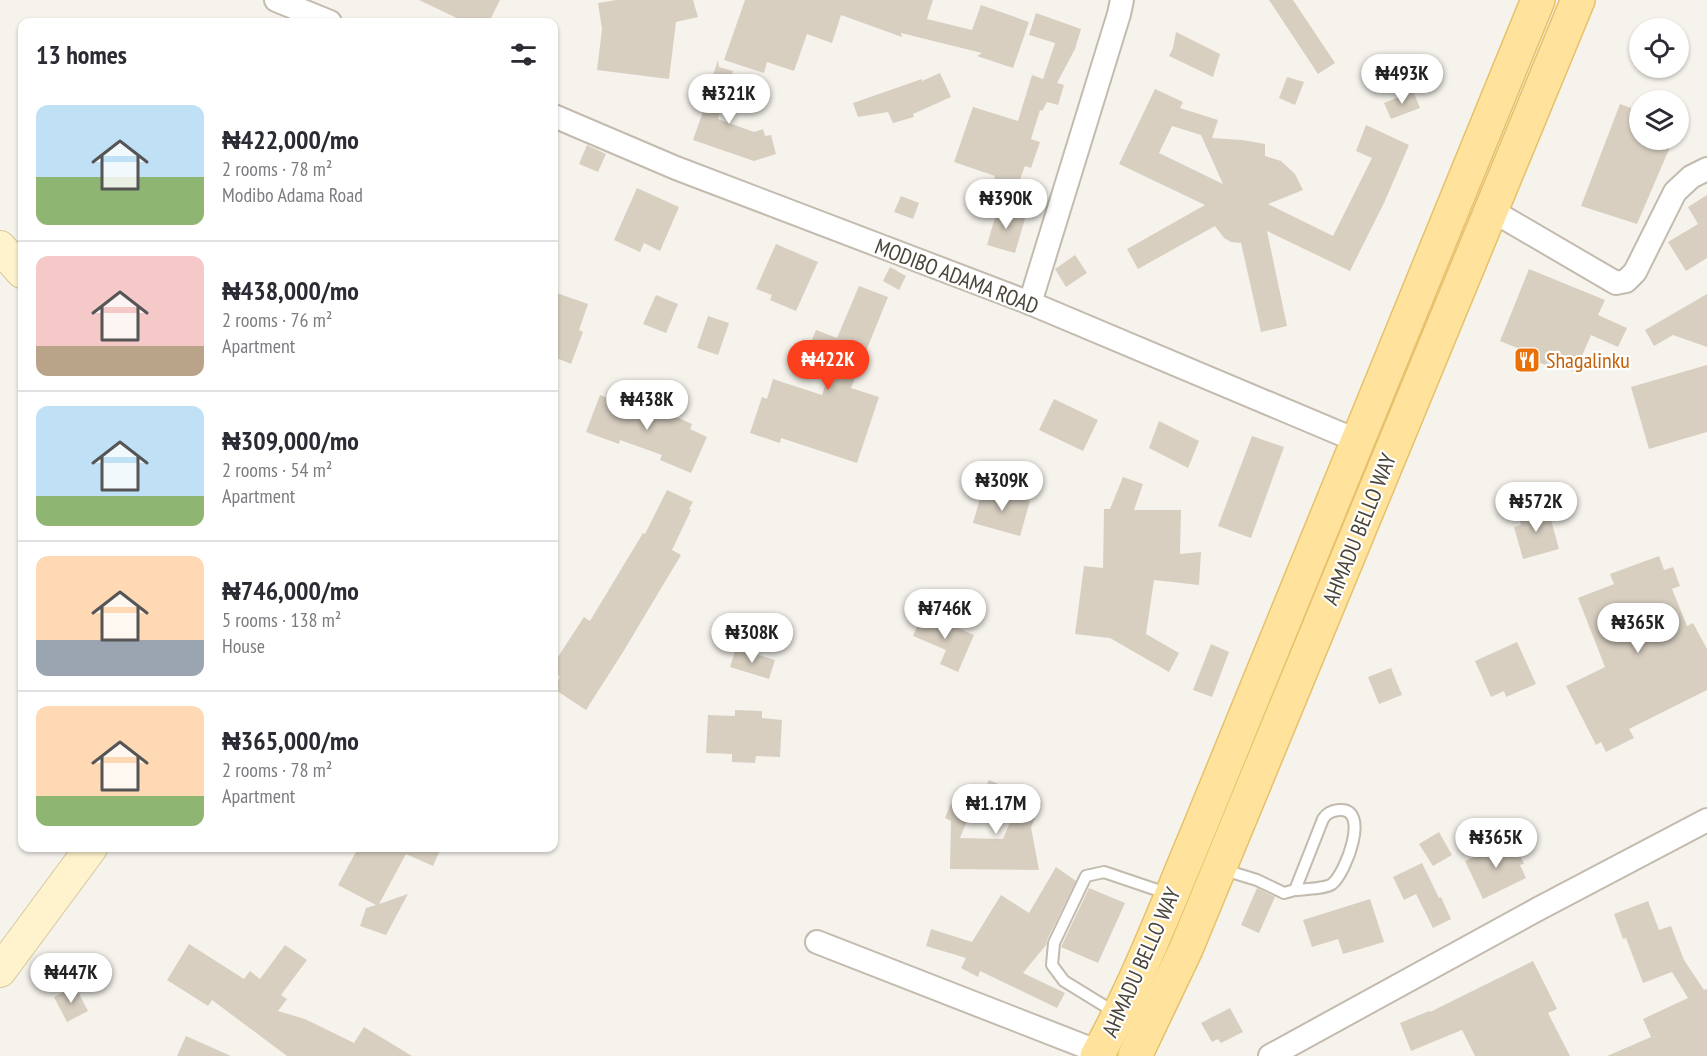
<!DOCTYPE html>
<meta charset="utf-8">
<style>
body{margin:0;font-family:"PT Sans Narrow",sans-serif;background:#f2f2f3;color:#2b2b33;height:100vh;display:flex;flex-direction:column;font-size:22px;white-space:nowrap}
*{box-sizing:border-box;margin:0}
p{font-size:20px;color:#7c7c81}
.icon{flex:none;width:33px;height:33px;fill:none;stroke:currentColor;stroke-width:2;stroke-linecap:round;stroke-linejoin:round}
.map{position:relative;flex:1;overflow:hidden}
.panel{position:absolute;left:18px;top:18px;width:540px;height:834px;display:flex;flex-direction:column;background:#fff;border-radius:12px;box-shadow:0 2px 4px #0004}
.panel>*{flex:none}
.buttons{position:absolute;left:1629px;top:18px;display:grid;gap:12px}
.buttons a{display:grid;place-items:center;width:60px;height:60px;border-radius:50%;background:#fff;box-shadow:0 2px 4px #0004;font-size:30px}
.price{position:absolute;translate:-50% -51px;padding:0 14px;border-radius:21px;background:#fff;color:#222;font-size:20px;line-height:39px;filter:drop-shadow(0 2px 3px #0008)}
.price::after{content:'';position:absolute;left:50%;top:36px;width:18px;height:14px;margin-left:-9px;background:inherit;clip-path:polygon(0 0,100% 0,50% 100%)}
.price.current{background:#fc3f1d;color:#fff}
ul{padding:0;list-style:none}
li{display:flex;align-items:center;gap:18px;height:150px;padding:0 18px}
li+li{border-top:2px solid #e1e1e2}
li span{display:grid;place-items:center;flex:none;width:168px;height:120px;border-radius:12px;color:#555}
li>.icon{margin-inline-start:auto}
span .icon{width:72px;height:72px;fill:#fffc;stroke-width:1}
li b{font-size:26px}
h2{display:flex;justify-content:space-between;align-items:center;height:72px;padding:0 18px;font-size:26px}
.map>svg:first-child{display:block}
</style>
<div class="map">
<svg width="1707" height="1056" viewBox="0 0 1707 1056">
<rect width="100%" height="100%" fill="#f6f3ec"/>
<g fill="#d8cfc1" fill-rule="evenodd">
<path d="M419 0H500L489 22H465Z"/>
<path d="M616 0H693L698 17 676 22 669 79 597 70 602 29 598 3Z"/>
<path d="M745 0H933L927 19 972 30 981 5 1029 22 1013 68 977 56 982 53 901 33 902 37 841 15 832 43 807 34 794 71 767 62 764 73 724 60Z"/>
<path d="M1269 0H1293L1335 63 1318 74Z"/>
<path d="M1036 13 1081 29 1075 49 1057 83 1064 85 1058 105 1047 102 1042 111 1040 110 1031 139 1040 142 1031 168 1025 166 1017 187 994 179 995 176 954 162 973 107 1018 121 1032 75 1043 79 1055 43 1029 35Z"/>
<path d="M1176 32 1220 54 1213 77 1169 56 1173 48Z"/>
<path d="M718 60 719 67 733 71 726 93 728 103 723 102 718 119 754 132 763 129 765 136 771 135 776 154 754 161 693 140 708 97 706 96Z"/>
<path d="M940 73 951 97 913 114 914 117 893 123 888 112 858 117 853 103 922 79V81Z"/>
<path d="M1287 77 1304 82 1295 105 1279 98Z"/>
<path d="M1155 89 1183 102 1180 108 1218 120 1212 138 1242 140 1265 144V156L1281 161 1295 174 1303 190 1268 204 1333 236 1372 158 1356 151 1366 125 1409 145 1384 203 1350 271 1267 231 1287 326 1261 332 1241 243 1231 242 1224 238 1215 226 1138 269 1127 249 1205 205 1119 164ZM1172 126 1201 135 1223 184 1159 153Z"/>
<path d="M1413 91 1420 108 1391 119 1384 103Z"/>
<path d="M1620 104 1640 111V140H1673L1637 224 1581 206Z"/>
<path d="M587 145 606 154 598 172 579 164Z"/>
<path d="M637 188 679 207 660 251 644 243 640 252 614 240Z"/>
<path d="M1707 195V258L1686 271 1668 242 1698 224 1688 207Z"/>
<path d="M901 196 919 203 913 219 894 212Z"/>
<path d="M998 207 1026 215 1015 253 987 245Z"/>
<path d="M776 244 818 262 796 311 770 300 772 295 756 289Z"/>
<path d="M1075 255 1087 273 1066 287 1055 269Z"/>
<path d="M890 267 906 276 899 290 883 281Z"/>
<path d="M1529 269 1605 300 1598 315 1627 328 1618 347 1591 335 1575 372 1559 366 1558 370 1525 357 1527 352 1500 341Z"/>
<path d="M859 286 888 297 851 388 879 397 857 463 781 438 780 443 750 433 762 397 767 399 773 379 822 395 833 363 807 352 816 330 837 338Z"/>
<path d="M554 292 588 304 579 330 583 332 571 364 554 357Z"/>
<path d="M1707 294V347L1673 335 1654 346 1645 330Z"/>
<path d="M656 295 678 304 666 333 643 324Z"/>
<path d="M708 316 729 323 718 355 697 348Z"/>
<path d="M1707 365V432L1649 449 1631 387Z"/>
<path d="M600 395 616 401 618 395 663 411 692 424 690 429 707 437 691 473 660 460 662 455 620 440 619 444 586 432Z"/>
<path d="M1054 399 1098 420 1083 451 1039 430Z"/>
<path d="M1159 421 1199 441 1188 468 1149 448Z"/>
<path d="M1252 436 1284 447 1251 538 1218 526Z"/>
<path d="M1123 477 1143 484 1134 510H1181L1180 554 1201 552 1199 585 1154 580 1146 634 1179 653 1169 672 1110 638 1075 634 1084 566 1103 568 1104 509H1110Z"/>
<path d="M983 488 1030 501 1020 536 973 523Z"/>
<path d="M667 490 693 502 689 509 691 510 672 550 681 555 623 652 586 710 554 689V687L560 677 554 673V663L584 617 590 621 643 533 645 534Z"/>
<path d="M1547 505 1559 549 1523 559 1514 527 1521 525 1518 513Z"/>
<path d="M1659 556 1664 570 1673 567 1680 586 1672 589 1687 626 1693 623 1707 649V690L1629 729 1634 738 1606 752 1601 742 1596 745 1566 686 1605 667 1578 598 1614 584 1610 574Z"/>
<path d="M923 613 974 635 958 672 940 664 946 650 913 636Z"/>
<path d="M1517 642 1536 684 1506 697 1504 691 1491 697 1475 661Z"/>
<path d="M1211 644 1229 652 1212 697 1193 690Z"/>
<path d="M736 648 775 660 769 679 730 667Z"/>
<path d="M1391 668 1402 695 1379 704 1368 677Z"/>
<path d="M735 710 762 711V718L782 720 780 757 756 756 755 763 732 762V754L706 753 708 715 735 716Z"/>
<path d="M989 780 1042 803 1031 827 1039 870 950 869 951 821 945 818 953 798 973 806 960 838 1003 839 1015 810 982 795Z"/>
<path d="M1439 832 1452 855 1433 866 1419 844Z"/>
<path d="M1508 841 1513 850 1517 848 1524 864 1520 865 1526 878 1483 899 1465 861Z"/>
<path d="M358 848H441L433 866 406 854 379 904 408 894 386 935 360 926 366 908 376 905 338 885Z"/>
<path d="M1422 863 1439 898 1441 897 1451 919 1433 928 1416 894 1404 900 1393 877Z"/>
<path d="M1056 867 1076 881 1047 940 1046 945 1023 973 1065 993 1057 1008 980 971 978 977 961 968 966 958 926 946 931 929 972 942 1001 895 1029 913Z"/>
<path d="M1089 888 1125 903 1098 963 1061 947Z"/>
<path d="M1257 888 1275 897 1259 933 1241 925Z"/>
<path d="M1370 899 1384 942 1343 954 1338 939 1312 947 1303 920Z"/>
<path d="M1648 901 1659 930 1671 926 1684 960 1704 990 1707 989V1056H1607L1651 1037 1643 1019 1688 998 1672 972 1643 983 1626 938 1623 939 1614 914Z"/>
<path d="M189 944 244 979 250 971 260 979 285 945 307 960 281 995 287 999 278 1011 305 1019 354 1043 364 1027 412 1056H287L212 1000 208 1006 167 980Z"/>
<path d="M1533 961 1557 1009 1548 1013 1570 1056H1475L1462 1030 1411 1051 1400 1023 1429 1011 1430 1012Z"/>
<path d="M75 986 88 1011 67 1022 54 997Z"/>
<path d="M1230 1008 1243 1032 1221 1043 1218 1039 1212 1042 1201 1023Z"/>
<path d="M186 1036 231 1056H177Z"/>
</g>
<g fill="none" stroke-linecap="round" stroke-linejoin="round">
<g stroke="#c2bbae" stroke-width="14">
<g id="service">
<path d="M1221 869 1257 880 1284 893 1295 890 1323 819C1327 813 1331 811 1339 810 1371 807 1346 873 1332 884 1325 889 1304 889 1295 890"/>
<path d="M1116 1013 1064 981 1052 965 1054 943 1086 876 1104 872 1169 894"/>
</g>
</g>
<g stroke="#c2bbae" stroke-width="26">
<g id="minor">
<path d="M276 0 330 22"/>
<path d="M554 116 676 168 1030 303 1358 441"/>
<path d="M1491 210 1616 283 1626 281 1635 272 1675 192 1691 177 1707 169"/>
<path d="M1030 303 1119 14 1122 0"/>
<path d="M817 942 1099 1052"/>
<path d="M1270 1056 1538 909 1707 820"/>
</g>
</g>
<g stroke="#d6c79b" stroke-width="34">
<g id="secondary">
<path d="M0 247 22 272"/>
<path d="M0 971 91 848"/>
</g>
</g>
<g stroke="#e6c16a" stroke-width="36">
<g id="primary">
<path d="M1097 1056C1137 984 1167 905 1199 829L1538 0"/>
<path d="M1135 1056 1186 949 1578 0"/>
</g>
</g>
<use href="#service" stroke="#fff" stroke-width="10"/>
<use href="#minor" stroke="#fff" stroke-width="22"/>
<use href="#secondary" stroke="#fff3cd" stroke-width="32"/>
<use href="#primary" stroke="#ffe39c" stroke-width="33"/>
</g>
<defs>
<g id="restaurant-square" transform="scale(1.35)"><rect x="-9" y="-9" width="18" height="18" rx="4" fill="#e8710a" stroke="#fff"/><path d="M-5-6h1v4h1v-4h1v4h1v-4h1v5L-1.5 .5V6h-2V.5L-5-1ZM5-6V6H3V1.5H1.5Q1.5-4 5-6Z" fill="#fff"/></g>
</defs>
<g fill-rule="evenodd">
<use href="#restaurant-square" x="1527" y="360"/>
</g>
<g text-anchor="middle" stroke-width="4.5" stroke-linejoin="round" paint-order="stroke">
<g font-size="22" fill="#4b4439" stroke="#fff">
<text transform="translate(957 276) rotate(21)" y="8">MODIBO ADAMA ROAD</text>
<text transform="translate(1359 529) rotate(-68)" y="8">AHMADU BELLO WAY</text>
<text transform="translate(1141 962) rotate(-66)" y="8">AHMADU BELLO WAY</text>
</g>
<g font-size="22" fill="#c56008" stroke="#fff" text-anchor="start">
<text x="1546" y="368">Shagalinku</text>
</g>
</g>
</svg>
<div class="buttons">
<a><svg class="icon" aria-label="locate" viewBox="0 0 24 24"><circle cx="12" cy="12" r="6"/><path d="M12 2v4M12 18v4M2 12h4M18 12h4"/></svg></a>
<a><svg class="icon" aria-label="layers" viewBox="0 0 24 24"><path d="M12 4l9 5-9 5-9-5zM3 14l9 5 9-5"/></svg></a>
</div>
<b class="price" style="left:1402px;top:105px">₦493K</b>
<b class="price" style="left:729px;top:125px">₦321K</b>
<b class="price" style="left:1006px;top:230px">₦390K</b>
<b class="price current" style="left:828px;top:391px">₦422K</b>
<b class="price" style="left:647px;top:431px">₦438K</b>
<b class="price" style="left:1002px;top:512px">₦309K</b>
<b class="price" style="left:1536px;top:533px">₦572K</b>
<b class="price" style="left:945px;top:640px">₦746K</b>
<b class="price" style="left:1638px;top:654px">₦365K</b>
<b class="price" style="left:752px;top:664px">₦308K</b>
<b class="price" style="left:996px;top:835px">₦1.17M</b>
<b class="price" style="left:1496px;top:869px">₦365K</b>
<b class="price" style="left:71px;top:1004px">₦447K</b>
<section class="panel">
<h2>13 homes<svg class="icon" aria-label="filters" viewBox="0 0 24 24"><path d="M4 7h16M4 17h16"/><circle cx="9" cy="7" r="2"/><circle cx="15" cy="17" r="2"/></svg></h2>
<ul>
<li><span style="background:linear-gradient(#bfe0f5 60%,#8fb573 0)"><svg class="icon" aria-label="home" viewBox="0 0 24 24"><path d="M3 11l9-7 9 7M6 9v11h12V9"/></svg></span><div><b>₦422,000/mo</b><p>2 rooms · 78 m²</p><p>Modibo Adama Road</p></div></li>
<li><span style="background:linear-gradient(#f6c9c9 75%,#b9a48a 0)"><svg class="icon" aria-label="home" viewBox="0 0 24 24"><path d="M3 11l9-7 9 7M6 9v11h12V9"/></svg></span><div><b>₦438,000/mo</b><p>2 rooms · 76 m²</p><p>Apartment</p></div></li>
<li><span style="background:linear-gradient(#bfe0f5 75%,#8fb573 0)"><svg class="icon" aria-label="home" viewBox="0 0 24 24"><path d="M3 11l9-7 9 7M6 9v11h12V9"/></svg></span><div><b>₦309,000/mo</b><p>2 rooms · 54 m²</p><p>Apartment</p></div></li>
<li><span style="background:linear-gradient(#ffd9b3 70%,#9aa5b1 0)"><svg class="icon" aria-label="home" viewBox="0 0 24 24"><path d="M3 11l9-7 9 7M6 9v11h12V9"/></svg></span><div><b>₦746,000/mo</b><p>5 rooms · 138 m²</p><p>House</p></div></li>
<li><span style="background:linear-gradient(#ffd9b3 75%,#8fb573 0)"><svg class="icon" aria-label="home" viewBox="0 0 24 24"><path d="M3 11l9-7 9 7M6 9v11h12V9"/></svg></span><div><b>₦365,000/mo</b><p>2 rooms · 78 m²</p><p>Apartment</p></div></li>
</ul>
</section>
</div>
